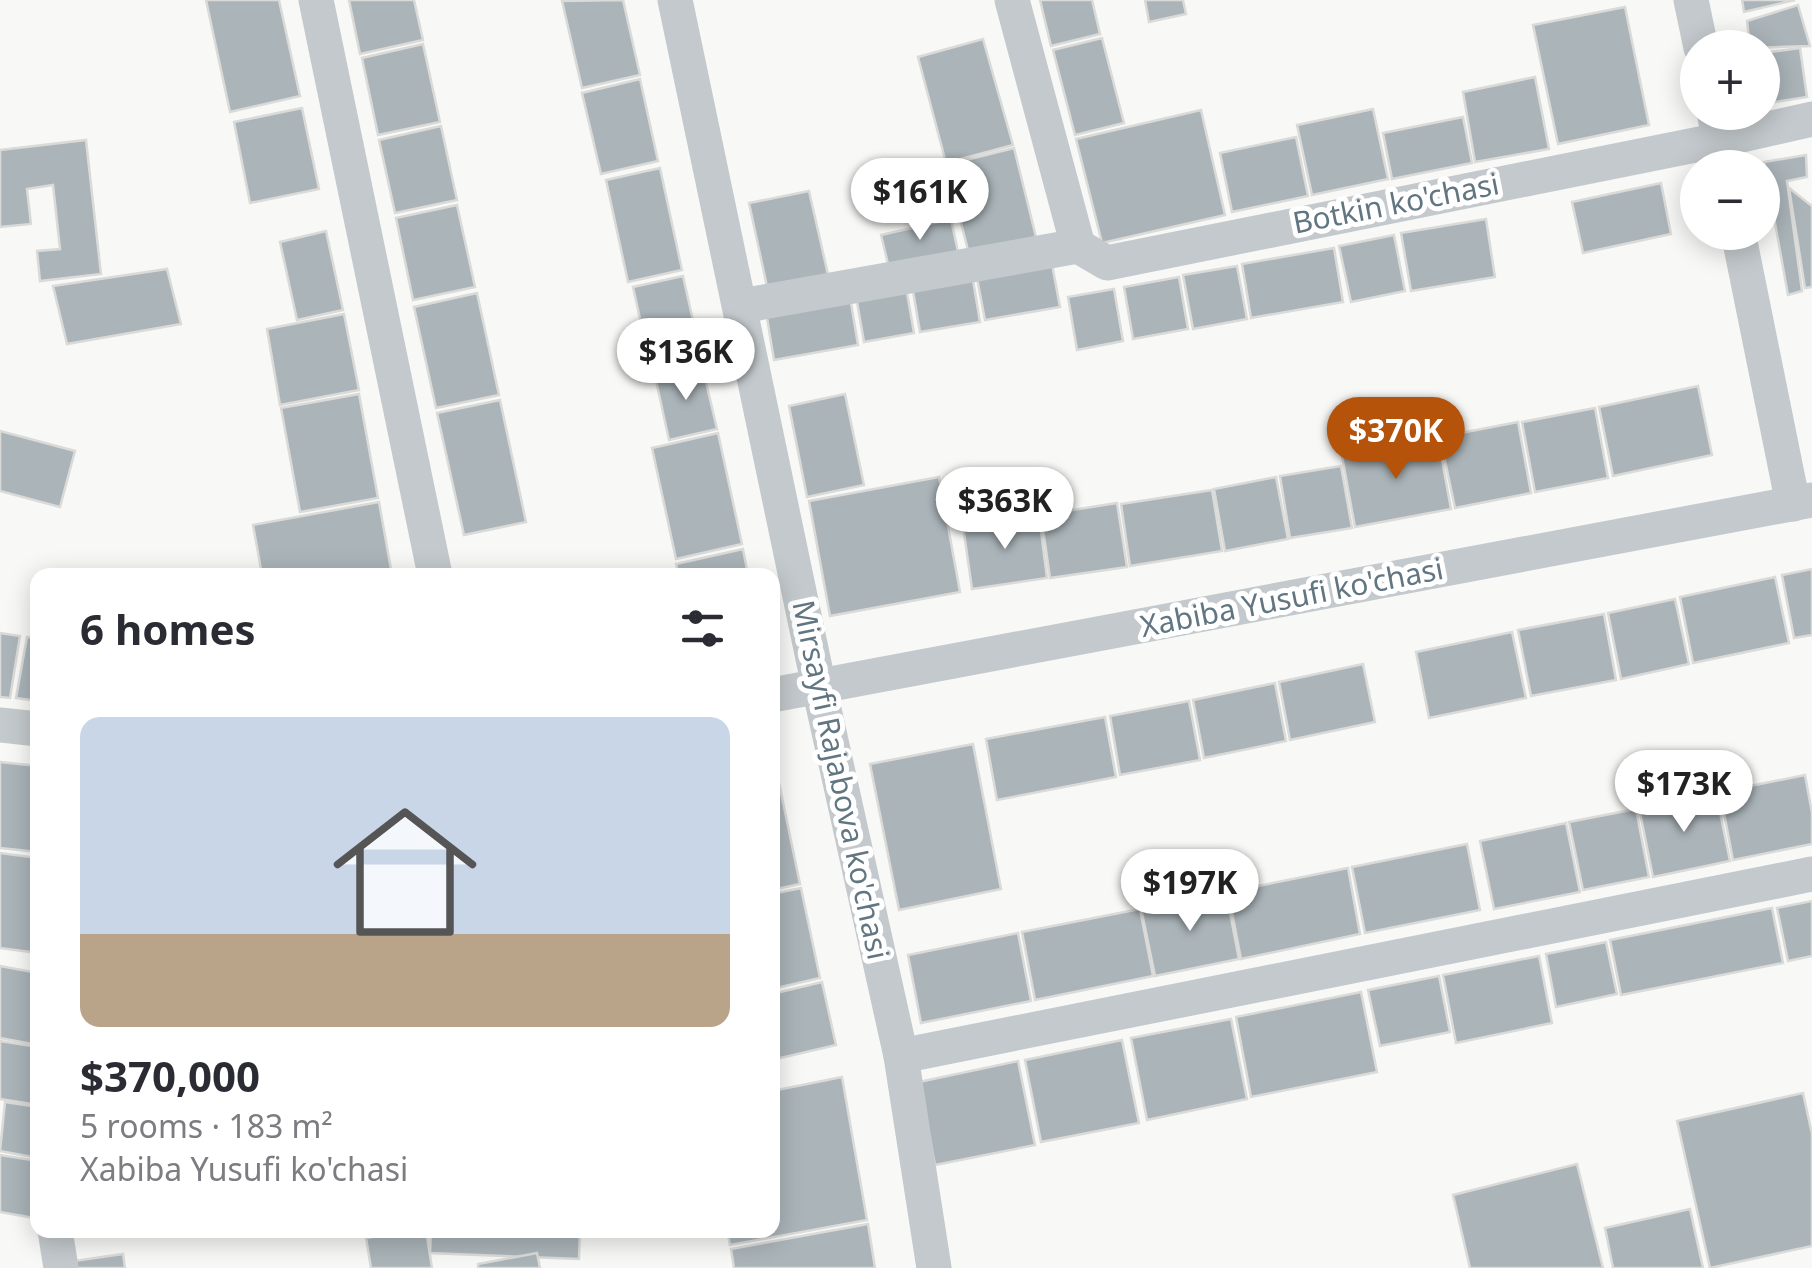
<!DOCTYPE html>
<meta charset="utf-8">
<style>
body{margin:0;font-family:"Noto Sans",sans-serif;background:#f7f7f7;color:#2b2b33;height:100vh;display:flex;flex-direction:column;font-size:38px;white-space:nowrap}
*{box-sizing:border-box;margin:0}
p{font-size:32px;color:#7c7c81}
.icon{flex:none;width:55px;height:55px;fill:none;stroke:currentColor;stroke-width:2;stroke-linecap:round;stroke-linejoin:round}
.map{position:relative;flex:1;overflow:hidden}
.side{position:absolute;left:30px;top:568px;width:750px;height:670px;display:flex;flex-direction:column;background:#fff;border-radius:20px;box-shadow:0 5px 25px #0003}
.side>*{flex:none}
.fabs{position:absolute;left:1680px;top:30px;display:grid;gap:20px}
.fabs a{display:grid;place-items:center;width:100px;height:100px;border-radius:50%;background:#fff;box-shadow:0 5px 25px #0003;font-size:50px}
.price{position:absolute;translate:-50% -85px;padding:0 22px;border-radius:35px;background:#fff;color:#222;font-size:32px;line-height:65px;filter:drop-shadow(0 2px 5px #0008)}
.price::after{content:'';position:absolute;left:50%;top:60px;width:30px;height:22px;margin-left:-15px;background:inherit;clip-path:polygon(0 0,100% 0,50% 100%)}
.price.selected{background:#b45309;color:#fff}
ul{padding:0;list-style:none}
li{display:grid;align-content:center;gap:20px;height:530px;padding:0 50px}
li span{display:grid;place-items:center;height:310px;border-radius:20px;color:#555}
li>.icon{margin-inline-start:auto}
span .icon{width:180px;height:180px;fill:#fffc;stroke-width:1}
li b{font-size:42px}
h2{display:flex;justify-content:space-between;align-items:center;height:120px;padding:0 50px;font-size:42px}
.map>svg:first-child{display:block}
</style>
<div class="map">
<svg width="1812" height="1268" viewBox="0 0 1812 1268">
<rect width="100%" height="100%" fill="#f8f8f6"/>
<g fill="#aab4b9" stroke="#dadad8" stroke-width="2.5">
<path d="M206 0H279L300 96 230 112Z"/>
<path d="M349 0H414L423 40 360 54Z"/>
<path d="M623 0 640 75 582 88 562 1Z"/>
<path d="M1040 0H1092L1100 34 1051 46Z"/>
<path d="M1145 0H1183L1186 14 1149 22Z"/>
<path d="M1742 0H1795L1744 12Z"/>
<path d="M1798 5 1810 46 1750 48 1747 21Z"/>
<path d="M1625 7 1649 125 1558 144 1533 25Z"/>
<path d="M1102 38 1124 123 1075 135 1053 50Z"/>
<path d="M983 39 1013 145 946 163 918 57Z"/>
<path d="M423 44 440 122 378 135 362 58Z"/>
<path d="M1800 48 1807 97 1762 104V53Z"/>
<path d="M1535 77 1549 149 1475 162 1463 92Z"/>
<path d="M640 79 658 161 601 174 582 93Z"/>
<path d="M302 108 319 189 250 203 234 122Z"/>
<path d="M1373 109 1388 179 1312 195 1297 125Z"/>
<path d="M1201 110 1225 215 1102 243 1076 139Z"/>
<path d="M1463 117 1472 163 1392 179 1383 133Z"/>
<path d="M441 126 457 200 395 213 379 140Z"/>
<path d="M1296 137 1308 196 1232 212 1220 153Z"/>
<path d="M86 140 101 274 40 281 37 251 60 249 53 185 27 189 31 224 0 227V150Z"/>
<path d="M1014 148 1036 237 969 254 946 165Z"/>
<path d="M1806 155 1807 177 1787 181 1802 291 1788 295 1764 162Z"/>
<path d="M660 168 682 270 628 282 606 180Z"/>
<path d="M1661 183 1671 234 1583 253 1572 202Z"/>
<path d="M1789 188 1812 206V287L1805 288Z"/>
<path d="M809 191 829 279 768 291 749 203Z"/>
<path d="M457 205 475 287 413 300 396 218Z"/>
<path d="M951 219 958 252 889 268 881 235Z"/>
<path d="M1486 219 1495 277 1411 291 1401 233Z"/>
<path d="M326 231 343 310 297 320 280 242Z"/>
<path d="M1394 235 1405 291 1351 302 1339 246Z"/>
<path d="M1334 248 1343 302 1251 318 1242 264Z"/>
<path d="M1051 259 1060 307 985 320 976 273Z"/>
<path d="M1237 266 1247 319 1193 329 1183 275Z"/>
<path d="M167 269 181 324 67 344 53 286Z"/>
<path d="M972 274 980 322 920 332 912 285Z"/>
<path d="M683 276 702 361 652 373 633 287Z"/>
<path d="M1179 277 1188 329 1133 339 1124 287Z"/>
<path d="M906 287 914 333 864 342 856 296Z"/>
<path d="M1114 289 1123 341 1077 350 1068 297Z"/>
<path d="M477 293 499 395 436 408 414 307Z"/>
<path d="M850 297 858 345 774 360 766 312Z"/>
<path d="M344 314 359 390 280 405 267 329Z"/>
<path d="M702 365 717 429 669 440 655 376Z"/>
<path d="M1698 386 1712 455 1613 476 1599 407Z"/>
<path d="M359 394 378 498 300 512 281 408Z"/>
<path d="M845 394 864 485 807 497 789 406Z"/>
<path d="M500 400 526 522 464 535 437 413Z"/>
<path d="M1595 408 1608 478 1535 492 1522 422Z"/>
<path d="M1518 422 1531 493 1455 508 1440 437Z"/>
<path d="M0 431 75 451 60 507 0 491Z"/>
<path d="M718 433 742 544 676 559 652 448Z"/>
<path d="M1438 438 1451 509 1355 527 1342 456Z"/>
<path d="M1341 466 1352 528 1290 538 1280 476Z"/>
<path d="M939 477 960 592 830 616 809 501Z"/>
<path d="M1276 477 1288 539 1225 551 1214 489Z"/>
<path d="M1212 490 1222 551 1130 566 1121 504Z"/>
<path d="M379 502 392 575H262L253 525Z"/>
<path d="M1117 503 1127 567 1050 578 1041 515Z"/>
<path d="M1039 515 1047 578 972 589 963 526Z"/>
<path d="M743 549 748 575H679L676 564Z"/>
<path d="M1812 569V635L1794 638 1782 575Z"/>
<path d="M1775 577 1789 643 1693 663 1680 597Z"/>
<path d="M1675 599 1689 664 1621 679 1608 613Z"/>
<path d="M1604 614 1616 680 1531 696 1518 630Z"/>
<path d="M1512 632 1526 698 1429 718 1416 652Z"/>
<path d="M0 633 20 636 10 698 0 697Z"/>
<path d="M27 637 38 638V701L16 698Z"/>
<path d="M1363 664 1375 722 1290 740 1279 682Z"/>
<path d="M1275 683 1286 741 1204 758 1193 700Z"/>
<path d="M1189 701 1200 760 1120 775 1110 716Z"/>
<path d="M1105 717 1116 777 997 800 986 739Z"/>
<path d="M973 744 1001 889 899 910 870 764Z"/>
<path d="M0 762 38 766V852L0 848Z"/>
<path d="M1805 775 1812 813V844L1733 860 1720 792Z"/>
<path d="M779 783 800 884 772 890V784Z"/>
<path d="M1716 793 1730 861 1653 877 1639 808Z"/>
<path d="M1636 809 1649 877 1583 890 1569 822Z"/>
<path d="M1566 823 1580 892 1494 909 1480 841Z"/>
<path d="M1467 844 1480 910 1365 933 1352 867Z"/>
<path d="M0 853 38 858V953L0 948Z"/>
<path d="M1348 868 1360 934 1241 959 1228 892Z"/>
<path d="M801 888 820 978 772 989V894Z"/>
<path d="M1226 892 1239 959 1155 976 1141 908Z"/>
<path d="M1812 901V956L1788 961 1777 908Z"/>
<path d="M1772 908 1783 963 1621 995 1610 940Z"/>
<path d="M1140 909 1153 976 1035 1000 1022 932Z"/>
<path d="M1018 933 1031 1001 921 1023 908 955Z"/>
<path d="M1606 942 1617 994 1556 1007 1546 954Z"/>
<path d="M1539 956 1552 1023 1456 1043 1443 975Z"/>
<path d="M0 966 38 973V1045L0 1038Z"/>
<path d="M1439 976 1450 1032 1380 1046 1368 990Z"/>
<path d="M822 982 836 1045 772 1060V994Z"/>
<path d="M1361 992 1377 1072 1251 1097 1236 1017Z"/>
<path d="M1231 1019 1247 1099 1147 1120 1131 1038Z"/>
<path d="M1122 1040 1139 1123 1041 1142 1025 1060Z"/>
<path d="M0 1041 38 1047V1105L0 1099Z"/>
<path d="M1018 1061 1035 1145 935 1165 919 1082Z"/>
<path d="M842 1077 867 1220 730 1245 727 1230H772V1091Z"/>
<path d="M1803 1093 1812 1134V1246L1710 1268 1677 1121Z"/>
<path d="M5 1102 38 1107V1158L0 1151Z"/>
<path d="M0 1155 38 1161 34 1218 0 1212Z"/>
<path d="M1577 1164 1603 1268H1470L1453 1195Z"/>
<path d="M1690 1209 1703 1268H1613L1605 1228Z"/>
<path d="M868 1224 875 1268H734L731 1249Z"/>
<path d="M414 1230H426L432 1268H371L366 1238Z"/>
<path d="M431 1230H580L579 1259 430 1253Z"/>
<path d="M537 1253 540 1268H478V1264Z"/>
<path d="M123 1254 125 1268H75L74 1261Z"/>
</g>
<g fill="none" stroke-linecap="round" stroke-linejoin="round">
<g stroke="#c3c9cc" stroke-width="35">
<path d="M316 0 435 575"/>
<path d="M675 0 819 687 901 1056 934 1268"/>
<path d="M1012 0 1078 246"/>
<path d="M1691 0 1701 48"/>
<path d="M1714 112 1725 168"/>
<path d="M1738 232 1793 504"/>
<path d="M741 306 1078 246 1107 263 1720 140 1812 119"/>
<path d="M772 695 1812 500"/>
<path d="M0 725 38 729"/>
<path d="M901 1056 1812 874"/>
<path d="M55 1230 61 1268"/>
</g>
</g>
<g text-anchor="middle" stroke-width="10" stroke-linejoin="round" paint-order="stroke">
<g font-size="30" fill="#627682" stroke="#fff">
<text transform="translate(1396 204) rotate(-11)" y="10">Botkin ko'chasi</text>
<text transform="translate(1292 598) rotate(-11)" y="10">Xabiba Yusufi ko'chasi</text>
<text transform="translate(840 780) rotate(78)" y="10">Mirsayfi Rajabova ko'chasi</text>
</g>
</g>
</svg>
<div class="fabs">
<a>+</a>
<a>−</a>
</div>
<b class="price" style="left:920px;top:243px">$161K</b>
<b class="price" style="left:686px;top:403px">$136K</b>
<b class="price selected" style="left:1396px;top:482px">$370K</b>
<b class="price" style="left:1005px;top:552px">$363K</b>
<b class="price" style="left:1684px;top:835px">$173K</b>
<b class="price" style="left:1190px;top:934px">$197K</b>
<section class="side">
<h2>6 homes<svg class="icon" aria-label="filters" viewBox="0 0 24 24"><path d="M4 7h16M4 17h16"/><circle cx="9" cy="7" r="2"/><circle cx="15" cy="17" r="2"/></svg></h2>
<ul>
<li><span style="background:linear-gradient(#c9d6e8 70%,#b9a48a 0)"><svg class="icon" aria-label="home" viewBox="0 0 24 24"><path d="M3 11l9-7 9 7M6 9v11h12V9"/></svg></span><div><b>$370,000</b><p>5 rooms · 183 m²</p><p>Xabiba Yusufi ko'chasi</p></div></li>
</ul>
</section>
</div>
